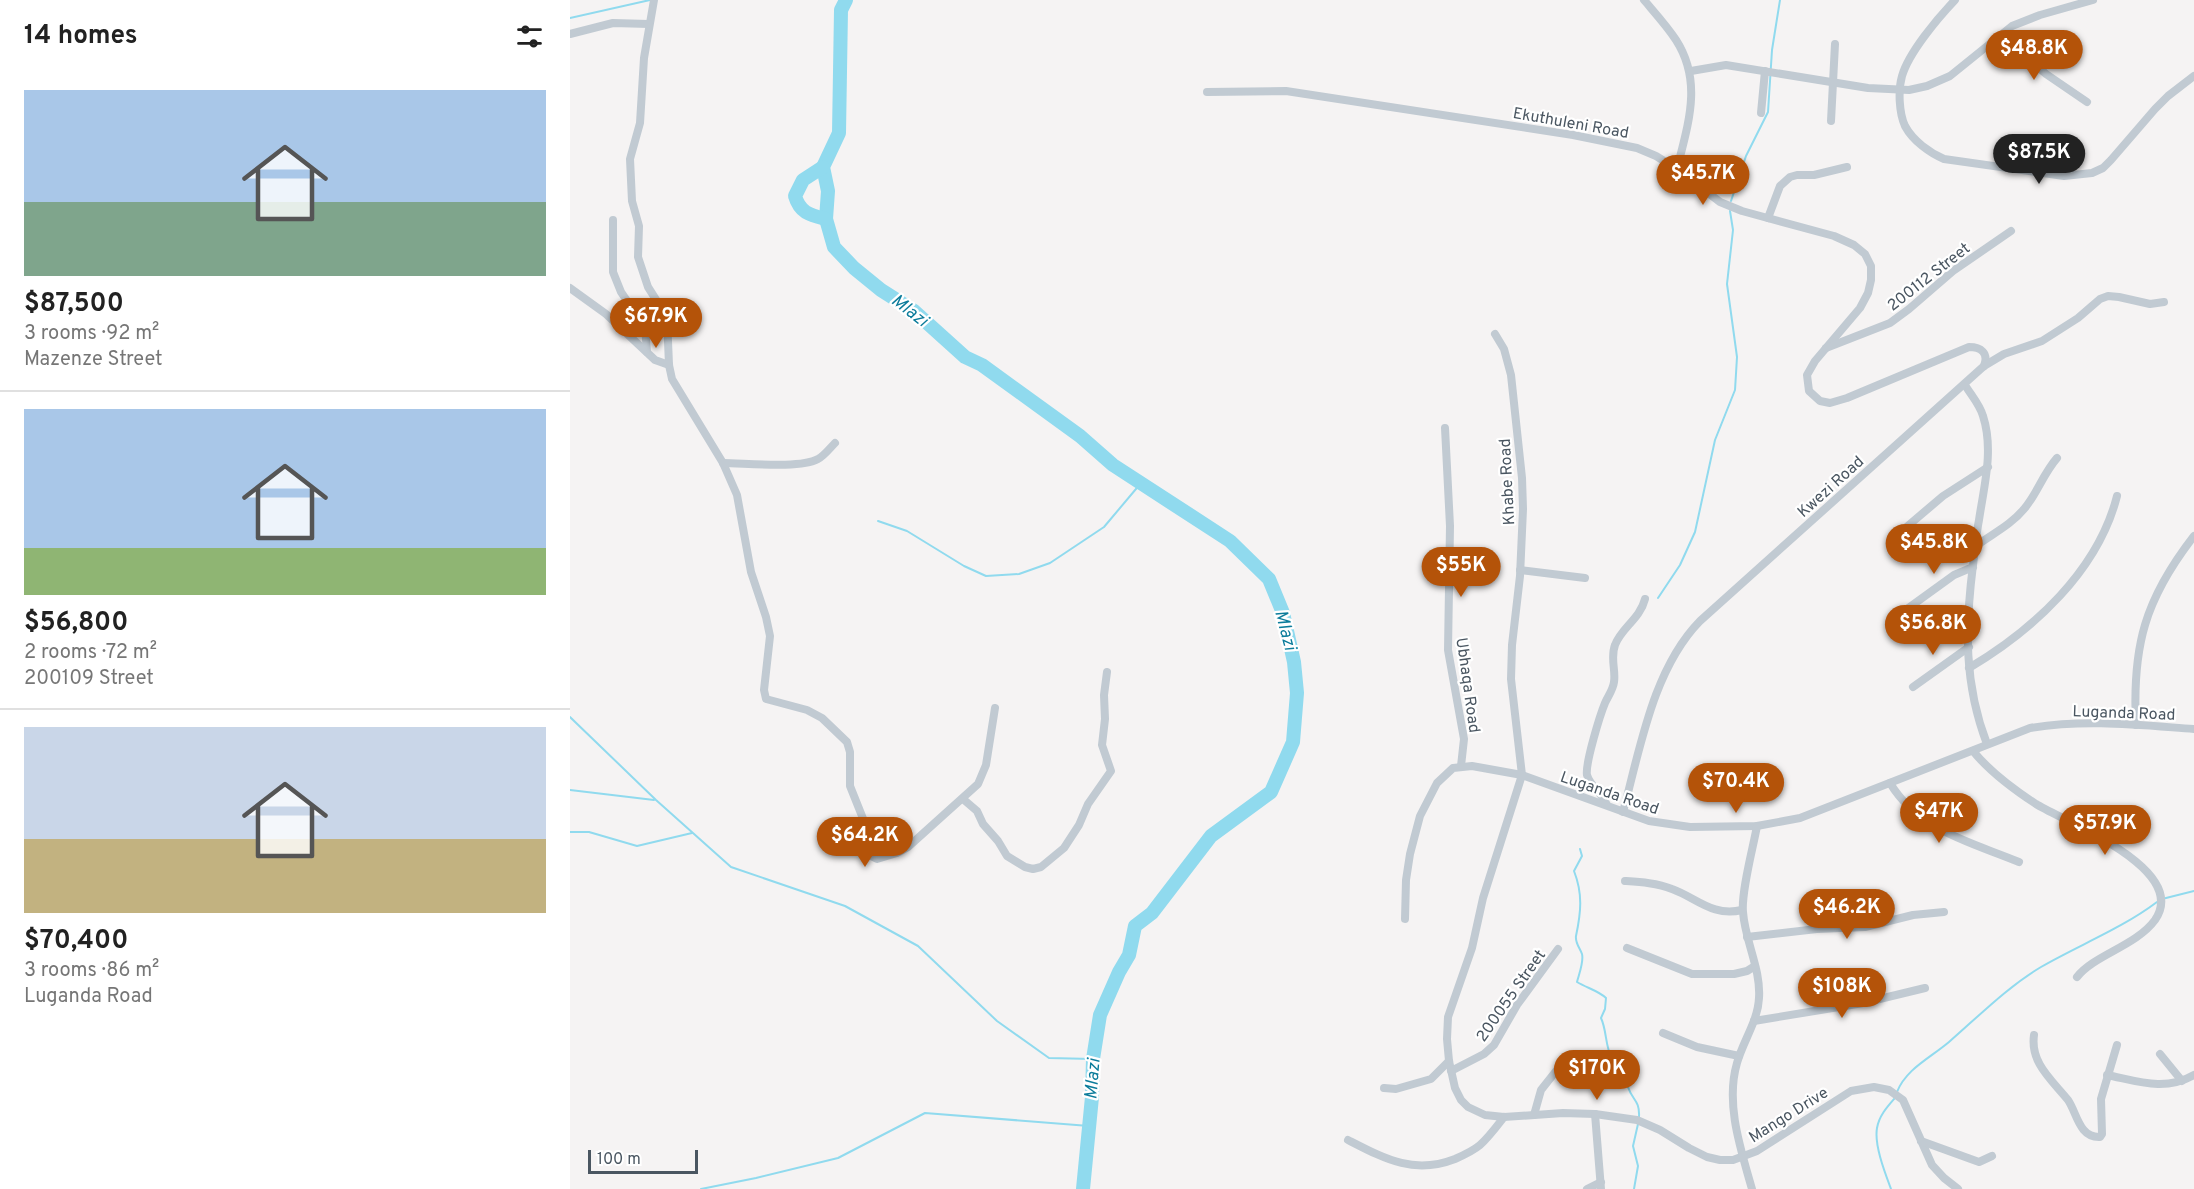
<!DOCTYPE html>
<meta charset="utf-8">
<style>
body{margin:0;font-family:Overpass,sans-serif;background:#f2f2f2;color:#222;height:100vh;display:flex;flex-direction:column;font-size:22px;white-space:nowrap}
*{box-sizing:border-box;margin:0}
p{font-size:20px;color:#767676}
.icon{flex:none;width:33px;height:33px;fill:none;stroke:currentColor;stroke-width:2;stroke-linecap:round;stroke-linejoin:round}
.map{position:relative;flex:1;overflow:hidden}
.drawer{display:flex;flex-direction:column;background:#fff;width:570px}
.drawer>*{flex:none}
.scale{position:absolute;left:18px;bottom:15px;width:110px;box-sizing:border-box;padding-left:6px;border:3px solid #4a5661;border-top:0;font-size:16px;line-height:21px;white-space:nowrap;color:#4a5661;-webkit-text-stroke:4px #fff;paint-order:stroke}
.price{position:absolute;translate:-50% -51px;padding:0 14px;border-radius:21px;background:#b45309;color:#fff;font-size:20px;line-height:39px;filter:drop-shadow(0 2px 3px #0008)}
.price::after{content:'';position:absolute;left:50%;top:36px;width:18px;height:14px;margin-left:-9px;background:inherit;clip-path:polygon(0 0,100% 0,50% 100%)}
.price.current{background:#222;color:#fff}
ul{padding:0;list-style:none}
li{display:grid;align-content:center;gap:12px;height:318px;padding:0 24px}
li+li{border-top:2px solid #e0e0e0}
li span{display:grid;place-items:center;height:186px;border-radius:0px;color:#555}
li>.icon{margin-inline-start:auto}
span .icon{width:108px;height:108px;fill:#fffc;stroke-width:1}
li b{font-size:26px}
h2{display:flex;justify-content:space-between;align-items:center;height:72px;padding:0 24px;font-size:26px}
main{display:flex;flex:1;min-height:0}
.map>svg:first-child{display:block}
</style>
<main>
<section class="drawer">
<h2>14 homes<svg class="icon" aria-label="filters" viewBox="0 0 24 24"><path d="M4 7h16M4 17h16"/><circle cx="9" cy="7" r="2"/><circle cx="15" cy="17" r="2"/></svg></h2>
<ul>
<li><span style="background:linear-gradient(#a9c7e8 60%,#7fa58c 0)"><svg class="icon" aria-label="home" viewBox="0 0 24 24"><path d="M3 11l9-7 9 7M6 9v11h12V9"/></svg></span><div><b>$87,500</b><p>3 rooms · 92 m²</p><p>Mazenze Street</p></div></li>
<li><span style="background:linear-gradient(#a9c7e8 75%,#8fb573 0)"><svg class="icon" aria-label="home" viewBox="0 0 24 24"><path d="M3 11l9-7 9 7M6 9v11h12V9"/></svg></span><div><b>$56,800</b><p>2 rooms · 72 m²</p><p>200109 Street</p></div></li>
<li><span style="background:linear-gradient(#c9d6e8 60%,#c2b280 0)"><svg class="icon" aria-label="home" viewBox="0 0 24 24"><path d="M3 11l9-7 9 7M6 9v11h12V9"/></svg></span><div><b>$70,400</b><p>3 rooms · 86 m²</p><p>Luganda Road</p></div></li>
</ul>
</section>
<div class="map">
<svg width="1624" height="1189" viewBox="0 0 1624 1189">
<rect width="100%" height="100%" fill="#f5f3f3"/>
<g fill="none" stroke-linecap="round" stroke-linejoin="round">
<g stroke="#90daee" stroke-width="2">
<path d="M0 18 80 0"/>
<path d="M1161 201 1176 156 1198 112 1202 50 1210 0"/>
<path d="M308 521 337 531 394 566 416 576 449 574 480 563 534 527 571 483"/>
<path d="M1088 598 1110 565 1125 532 1145 440 1165 390 1167 357 1157 284 1163 230 1160 211"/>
<path d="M0 717 86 800 161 867 275 906 348 946 427 1021 479 1058 523 1059"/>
<path d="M0 790 84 800"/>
<path d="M0 832H19L67 846 122 833"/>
<path d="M1010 849 1012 856 1004 871C1013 894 1011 912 1006 936 1005 943 1010 948 1012 954 1014 962 1009 974 1007 982 1017 988 1029 991 1036 998L1035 1009 1031 1018C1037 1031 1035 1046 1042 1059 1045 1064 1051 1069 1054 1074 1057 1078 1056 1083 1058 1087 1062 1100 1070 1100 1069 1117"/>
<path d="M1592 899 1624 891"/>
<path d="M1327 1092C1336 1069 1360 1058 1379 1042 1409 1016 1436 988 1471 967 1509 945 1551 929 1587 902"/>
<path d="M131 1189 186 1178 268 1158 355 1113 519 1126"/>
<path d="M1064 1189 1068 1166 1063 1146 1068 1124"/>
<path d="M1321 1189C1315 1173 1304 1145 1307 1128 1309 1116 1317 1107 1324 1099"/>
</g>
<g stroke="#90daee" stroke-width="14">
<path d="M276 0 271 10 269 133 253 167 258 191 256 219 264 247 284 268 311 290 344 311 395 357 412 365 510 436 543 465 660 541 699 579 713 613 724 662 727 693 723 742 701 792 641 836 582 913 565 926 559 955 549 972 530 1015 523 1059 522 1097 513 1189"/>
<path d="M253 167 233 180 225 196C230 213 240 215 256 219"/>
</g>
<g stroke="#c1cad2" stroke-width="8">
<path d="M84 0 74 58 70 123 60 159 62 201 69 226 68 257 78 287 97 317 99 365 102 379 153 463 167 495 181 572 196 617 200 636 194 690 196 699 237 710 252 718 277 742 280 752V786L294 821V845L299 855 307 859 327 853 338 847 408 784 416 765 425 708"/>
<path d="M1074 0C1085 13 1097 26 1106 40 1133 82 1118 124 1107 169"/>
<path d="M1385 0C1368 18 1339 52 1332 76 1328 90 1329 113 1335 126 1343 141 1360 153 1374 159L1494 176 1522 173 1533 168 1541 160 1585 109 1598 96 1624 76"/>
<path d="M0 34 43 23 79 24"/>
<path d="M1431 35 1476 74 1517 102"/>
<path d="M1121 71 1156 65 1298 88 1339 90 1357 86 1380 76 1442 26 1470 15 1523 0"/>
<path d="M637 92 716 91 1003 135 1067 148 1086 156 1107 169 1150 202 1172 211 1264 236 1284 245 1295 254 1301 266V280L1298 293 1290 308 1245 361 1237 375 1239 391 1250 401 1260 403 1277 398 1399 347C1411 347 1419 353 1414 366"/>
<path d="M1191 113 1195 71"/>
<path d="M1261 121 1265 44"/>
<path d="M1198 218 1210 186 1220 177 1227 175H1244L1277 167"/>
<path d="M43 220V272L51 292 75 327 77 352"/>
<path d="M0 288 36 314 85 360 99 365"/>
<path d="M925 334 934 349 941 375 952 478 953 509 950 576 942 645 941 679 952 775 913 898 902 948 878 1017 877 1039 879 1061 885 1088 891 1100 898 1107 915 1115 934 1117 993 1113 1025 1114 1067 1120 1090 1130 1119 1148 1137 1157 1150 1160H1163L1187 1151 1281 1091 1304 1087 1319 1090 1333 1100 1362 1165 1374 1178 1388 1189"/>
<path d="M1256 348 1320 323 1339 309 1383 271 1441 231"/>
<path d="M1395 385C1401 395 1410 405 1413 416 1424 450 1414 486 1409 520 1406 535 1405 550 1403 565 1395 628 1394 684 1417 744"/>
<path d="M875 428 880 526 878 650 894 739 891 766"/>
<path d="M153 463C175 463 230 469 248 459 254 456 260 448 265 443"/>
<path d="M1333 530 1373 496 1418 467"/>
<path d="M1406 546C1422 534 1441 525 1454 509 1467 494 1473 474 1487 458"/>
<path d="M950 570 1015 578"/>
<path d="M1337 609 1384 575 1403 567"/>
<path d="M1399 668C1463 630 1528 571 1547 496"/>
<path d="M1343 687 1399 647"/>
<path d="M1566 725C1562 646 1575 599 1624 536"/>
<path d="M1403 751C1420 772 1443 789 1466 804 1497 823 1620 869 1585 920 1566 946 1524 955 1507 977"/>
<path d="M1320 783C1349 831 1401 842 1449 862"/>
<path d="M393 799 407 811 413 824 428 841 437 856 455 867 463 869 471 867 494 848 509 825 518 804 541 771 532 745 535 719 534 695 537 672"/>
<path d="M1037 805C1033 794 1020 786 1017 775 1015 764 1030 715 1035 703 1038 696 1043 690 1044 682 1046 670 1040 658 1045 645 1051 628 1070 619 1075 599"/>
<path d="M1053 812C1070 749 1083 669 1130 621L1414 366 1434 354 1472 341 1508 318 1530 299 1538 296 1549 297 1580 304 1594 302"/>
<path d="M1055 881C1070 882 1087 883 1102 889 1127 898 1142 917 1172 910"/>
<path d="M835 919 836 880 840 854 850 816 867 783 883 768 902 766 952 775 1079 821 1120 827 1187 826 1230 818 1460 728C1516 719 1568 725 1624 729"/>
<path d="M1177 937 1247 929 1295 927 1343 915 1374 912"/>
<path d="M1057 948 1122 974H1164L1177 971 1185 966"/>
<path d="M1184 1021 1293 1003 1355 988"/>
<path d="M1093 1033 1127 1047 1169 1056"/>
<path d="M1464 1035C1460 1063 1482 1080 1498 1100 1507 1113 1509 1138 1530 1137L1532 1134 1531 1099 1547 1045"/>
<path d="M1590 1054 1612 1081"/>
<path d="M881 1071 914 1054 924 1045 947 1005 988 949"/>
<path d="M1537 1075C1567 1081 1595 1092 1624 1075"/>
<path d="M814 1088 826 1089 861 1079 879 1061"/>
<path d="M1025 1114 1031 1189"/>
<path d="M964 1115 971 1090 998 1056"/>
<path d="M778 1140C815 1159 844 1175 885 1159 894 1155 903 1151 910 1145 919 1137 927 1126 934 1117"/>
<path d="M1351 1141 1409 1162 1422 1156"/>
<path d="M1017 1189 1031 1182"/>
<path d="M1182 1189C1171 1150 1155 1104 1167 1063 1173 1041 1188 1021 1189 998 1191 969 1175 941 1173 912 1171 892 1183 848 1187 826"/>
</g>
</g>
<g text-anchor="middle" stroke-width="4.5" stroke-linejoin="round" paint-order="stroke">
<g font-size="16" fill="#4a5661" stroke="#fff">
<text transform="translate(1001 122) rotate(10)" y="6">Ekuthuleni Road</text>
<text transform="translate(1358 276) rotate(-38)" y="6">200112 Street</text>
<text transform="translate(936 482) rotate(-93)" y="6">Khabe Road</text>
<text transform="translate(1260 486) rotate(-42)" y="6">Kwezi Road</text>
<text transform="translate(899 685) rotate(82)" y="6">Ubhaqa Road</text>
<text transform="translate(1554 712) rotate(2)" y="6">Luganda Road</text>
<text transform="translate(1040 792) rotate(19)" y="6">Luganda Road</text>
<text transform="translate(940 995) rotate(-55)" y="6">200055 Street</text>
<text transform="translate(1218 1114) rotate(-32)" y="6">Mango Drive</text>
</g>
<g font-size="18" font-style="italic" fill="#0c7c9b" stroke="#fff">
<text transform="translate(340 310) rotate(38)" y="6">Mlazi</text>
<text transform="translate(716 630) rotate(75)" y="6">Mlazi</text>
<text transform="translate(522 1079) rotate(-85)" y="6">Mlazi</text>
</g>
</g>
</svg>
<div class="scale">100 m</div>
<b class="price" style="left:1464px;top:81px">$48.8K</b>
<b class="price current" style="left:1469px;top:185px">$87.5K</b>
<b class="price" style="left:1133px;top:206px">$45.7K</b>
<b class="price" style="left:86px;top:349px">$67.9K</b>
<b class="price" style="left:1364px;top:575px">$45.8K</b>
<b class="price" style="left:891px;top:598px">$55K</b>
<b class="price" style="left:1363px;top:656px">$56.8K</b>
<b class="price" style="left:1166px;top:814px">$70.4K</b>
<b class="price" style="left:1369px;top:844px">$47K</b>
<b class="price" style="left:1535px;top:856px">$57.9K</b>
<b class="price" style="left:295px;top:868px">$64.2K</b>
<b class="price" style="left:1277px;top:940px">$46.2K</b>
<b class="price" style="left:1272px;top:1019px">$108K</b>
<b class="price" style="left:1027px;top:1101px">$170K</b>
</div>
</main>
